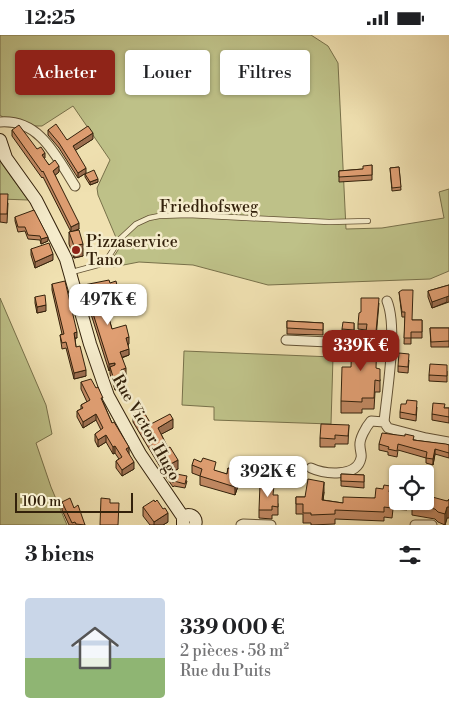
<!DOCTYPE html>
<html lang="fr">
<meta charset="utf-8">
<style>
body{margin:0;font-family:"Libre Bodoni",serif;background:#f6f6f6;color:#202124;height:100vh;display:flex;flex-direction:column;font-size:19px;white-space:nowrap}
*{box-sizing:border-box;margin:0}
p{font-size:16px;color:#757577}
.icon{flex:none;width:28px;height:28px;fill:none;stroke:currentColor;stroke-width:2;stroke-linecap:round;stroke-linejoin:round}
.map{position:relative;height:490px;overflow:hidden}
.side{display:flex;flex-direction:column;background:#fff;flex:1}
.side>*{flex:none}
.banner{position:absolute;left:15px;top:15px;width:420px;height:45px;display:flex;gap:10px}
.tools{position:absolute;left:389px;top:430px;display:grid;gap:10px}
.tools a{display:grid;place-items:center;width:45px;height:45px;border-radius:5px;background:#fff;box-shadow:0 1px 4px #0004;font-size:25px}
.scale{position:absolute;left:15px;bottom:12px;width:118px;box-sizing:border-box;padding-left:5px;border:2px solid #33210b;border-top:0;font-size:14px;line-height:18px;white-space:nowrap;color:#33210b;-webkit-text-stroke:4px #f5eccc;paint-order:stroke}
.price{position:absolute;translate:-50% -42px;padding:0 11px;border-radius:10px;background:#fff;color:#222;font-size:16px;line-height:32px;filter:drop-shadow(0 1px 2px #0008)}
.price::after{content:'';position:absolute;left:50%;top:30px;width:15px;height:11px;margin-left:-8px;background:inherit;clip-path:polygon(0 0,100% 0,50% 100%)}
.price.selected{background:#8f2418;color:#fff}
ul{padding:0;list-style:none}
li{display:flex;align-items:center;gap:15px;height:125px;padding:0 25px}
li span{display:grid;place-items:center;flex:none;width:140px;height:100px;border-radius:5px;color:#555}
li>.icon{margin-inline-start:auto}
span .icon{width:60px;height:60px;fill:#fffc;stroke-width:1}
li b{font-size:21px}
h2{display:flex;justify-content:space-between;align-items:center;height:60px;padding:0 25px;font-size:21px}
.pill{padding:0 18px;border-radius:5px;background:#fff;box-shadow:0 1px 4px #0004;font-size:18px;line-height:45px}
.pill.selected{background:#8f2418;color:#fff}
.status{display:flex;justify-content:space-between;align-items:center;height:35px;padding:0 25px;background:#fff;direction:ltr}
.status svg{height:14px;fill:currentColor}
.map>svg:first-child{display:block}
</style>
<div class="status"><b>12:25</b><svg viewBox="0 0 49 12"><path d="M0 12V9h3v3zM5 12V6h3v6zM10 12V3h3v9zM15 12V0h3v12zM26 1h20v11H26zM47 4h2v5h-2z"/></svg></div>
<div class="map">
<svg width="449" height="490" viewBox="0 0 449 490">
<rect width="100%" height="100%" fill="#f0e1b1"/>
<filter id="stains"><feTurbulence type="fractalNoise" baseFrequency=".004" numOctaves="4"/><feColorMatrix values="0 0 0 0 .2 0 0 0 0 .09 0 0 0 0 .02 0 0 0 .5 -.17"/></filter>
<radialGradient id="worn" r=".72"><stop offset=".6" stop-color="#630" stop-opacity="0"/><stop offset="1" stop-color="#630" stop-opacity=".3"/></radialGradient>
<g fill="#bec188" stroke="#78714a">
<path d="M0 0H311L328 11 338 28 346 194 382 193 444 183 439 157 449 154V236L430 244 268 250 193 230 139 227 113 232 111 226 120 212 98 160 97 153 110 125 73 71 42 91H33L4 83 0 80Z"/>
<path d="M0 125 2 129 28 165 0 164Z"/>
<path d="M0 263 46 370 52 399 36 408 51 452 67 490H0Z"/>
<path d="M184 316 333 322 331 389 214 385V372L182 370Z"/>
</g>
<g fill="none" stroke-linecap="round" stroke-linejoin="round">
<g stroke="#625134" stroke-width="6">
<path id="lane" d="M72 237 98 230 106 226 120 204 136 189 149 183 159 181 188 180 329 187 368 186"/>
</g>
<g stroke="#625134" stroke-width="11">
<g id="street">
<path d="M0 87C40 84 56 121 75 151"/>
<path d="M286 305 392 310"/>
<path d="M384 387C387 356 398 293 387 266"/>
<path d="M311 433C324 439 357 443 361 423 362 420 360 415 360 411 359 404 366 392 371 386L384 387 388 393 426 403 449 407"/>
<path d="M241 490 243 489 271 490"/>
<path d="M415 490H432"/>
</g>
</g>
<g stroke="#33210b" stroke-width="14">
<g id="secondary">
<path d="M0 105 6 123 36 165 66 224 90 309 108 361 140 419 183 482V490"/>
<path d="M183 482 188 480C194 480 197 485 195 490"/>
</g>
</g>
<use href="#lane" stroke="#f5eccc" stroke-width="4.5"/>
<use href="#street" stroke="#f5eccc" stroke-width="9"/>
<use href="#secondary" stroke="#f5eccc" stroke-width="12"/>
</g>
<g fill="#c08862" stroke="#33210b">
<path d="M12 95 37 114 45 123 44 124 49 130 59 137 55 140 79 194 73 196 83 221 74 223 69 209V197H71L43 142 42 143 12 101Z"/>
<path d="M48 95 67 105 93 104 75 115 86 138 78 143 59 113 48 100Z"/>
<path d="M372 130V145L339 147V136L363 134Z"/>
<path d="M399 132 401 155 392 156 390 133Z"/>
<path d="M85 139 98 147 90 150 85 142Z"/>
<path d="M0 159 8 168 7 188 0 187Z"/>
<path d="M15 182 48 206 41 209 40 205 28 204 25 196 18 197 15 186Z"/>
<path d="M31 214 53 225 35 233 31 220Z"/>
<path d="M110 248 118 262 113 263V267L105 270 112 294 129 309H128L129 320 122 323 126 340 123 341 124 352 115 355 110 339V335L109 336 84 257V250Z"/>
<path d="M52 249 77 303H75L76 312 86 341 74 344 66 313 62 314 60 300 62 299 52 255Z"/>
<path d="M449 250V267L432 273 428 262V256Z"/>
<path d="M399 257 412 285H422V303H411V309H404L405 282H402Z"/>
<path d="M35 262 46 276 37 278 35 268Z"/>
<path d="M379 268 376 303H366V295L358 294V289Z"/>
<path d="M287 286 323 288V300L287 299Z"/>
<path d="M354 288V301L342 300V294Z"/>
<path d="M430 293H449V312H431Z"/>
<path d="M409 325 408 338 398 337V331Z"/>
<path d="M376 333 380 345V357H375L374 374H362V378H341V366Z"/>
<path d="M447 336V347L429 346V340Z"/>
<path d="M81 347 103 367 112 388 129 418V419L134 434 122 441 116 433V426L119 424 115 418 113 419 106 407 98 412 95 406V399L101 395 96 385 83 393 77 382V376L81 374V370L87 367 81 354Z"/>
<path d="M417 372 416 386 400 383V377Z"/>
<path d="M445 373H449V388L432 385V379Z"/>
<path d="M133 378 151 389 173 393 161 399 178 434 169 438 187 446 185 453 174 451 173 452 166 442V440H165L133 387Z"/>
<path d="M349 390 348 409H335V412H320V403Z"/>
<path d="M405 401 414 405 449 410V423L435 419 433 430 426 428V423L398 415 397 422 388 420V417L379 415V409Z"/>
<path d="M192 430 227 439 228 433 246 441 244 449 239 448 235 460 200 450V441L192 438Z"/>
<path d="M341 439 364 440V453L341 451Z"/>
<path d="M383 454 398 460V466H407V475L393 474 392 483 384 482V486L335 484V489L311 490V488H303V479H296V462H305L324 457 323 465 343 468 375 463Z"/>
<path d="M274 460 278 469V480H272V484L259 483V475Z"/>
<path d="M449 464V483H447L445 490 438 487 435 484 412 480V470L447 466 449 465Z"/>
<path d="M62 467 74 473 85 490H69L62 475Z"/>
<path d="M143 472 168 487 163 490H150L143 481Z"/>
</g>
<g fill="#9c6f50" stroke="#33210b">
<path d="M93 98V104L73 117V111Z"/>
<path d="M45 118V123L42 126V120Z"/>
<path d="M59 131V137L53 142V136Z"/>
<path d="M86 133V138L78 143V138Z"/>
<path d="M98 144V147L90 150V147Z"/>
<path d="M79 188V194L71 197V192Z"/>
<path d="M48 202V206L41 209V204Z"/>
<path d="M83 209V221L74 223V211Z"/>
<path d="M53 219V225L35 233V227Z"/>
<path d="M118 255V262L113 263V267L103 270V263L112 257Z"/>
<path d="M447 261V267L432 273V267Z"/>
<path d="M46 270V276L37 278V272Z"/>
<path d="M77 297V303H74V298Z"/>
<path d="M129 302V309L126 310V303Z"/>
<path d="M129 314V320L120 323V317Z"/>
<path d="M115 328V334L110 332V335L109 336V329Z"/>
<path d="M126 333V340L121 341V335Z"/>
<path d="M86 335V341L74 344V338Z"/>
<path d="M124 345V352L115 355V348Z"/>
<path d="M96 379V385L83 393V387Z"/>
<path d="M173 384V393L158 401V393Z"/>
<path d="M106 400V407L98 412V405Z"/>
<path d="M115 411V418L113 419V412Z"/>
<path d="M129 412V418L126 421V414Z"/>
<path d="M435 414V419L433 430V424Z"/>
<path d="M178 425V434L167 439 166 437V440H165V432Z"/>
<path d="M134 427V434L122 441V435Z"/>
<path d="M246 433V441L244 449V441Z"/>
<path d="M239 439V448L235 460V452Z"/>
<path d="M324 447V457L322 475V465Z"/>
<path d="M447 472V483L445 490V479Z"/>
<path d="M168 478V487L163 490H154V487Z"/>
</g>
<g fill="#df9e72" stroke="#33210b">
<path d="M56 89 67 105 88 91 93 98 73 111 86 133 78 138 59 108 48 95Z"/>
<path d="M19 90 37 114 41 112 45 118 42 120 49 130 55 125 59 131 53 136 79 188 71 192 43 136 42 137 12 95Z"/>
<path d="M372 130V140L339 142V136L363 134V131Z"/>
<path d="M399 132 401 152 392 153 390 133Z"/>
<path d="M94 135 98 144 90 147 85 139Z"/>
<path d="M0 159H8L7 179H0Z"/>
<path d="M34 175 48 202 41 204 40 201 28 200 25 192H18L15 182Z"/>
<path d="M79 195 83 209 74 211 69 197Z"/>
<path d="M49 208 53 219 35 227 31 214Z"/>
<path d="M109 245 110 248 116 246 118 255 112 257 113 261 103 263 112 294 126 290 129 302 126 303 129 314 120 317 126 333 121 335 124 345 115 348 110 332 115 330V328L109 329 84 250Z"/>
<path d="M65 246 77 297 74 298 76 312 80 311 86 335 74 338 66 307 62 308 60 300 64 299 52 249Z"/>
<path d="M449 250V261L432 267 428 256Z"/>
<path d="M402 255H413L412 285H422V297H411V303H404L405 277H402L399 257Z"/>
<path d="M45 260 46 270 37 272 35 262Z"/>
<path d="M361 263H379L376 297H366L367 289H358L359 278 361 277Z"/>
<path d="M287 286 323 288V295L287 293Z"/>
<path d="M343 287 354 288V295L342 294Z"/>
<path d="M430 293H449V306L431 307Z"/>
<path d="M352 303 377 304 376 333 380 334V346L375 345 374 363H362V367L341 366 342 332H351Z"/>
<path d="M399 318 409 319 408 332 398 331Z"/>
<path d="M430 329 447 330V341L429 340Z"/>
<path d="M91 344 96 353 98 352 103 363H101L112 388 114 387 129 412 126 414 134 427 122 435 116 426 122 422 115 411 113 412 106 400 98 405 95 399 103 393 96 379 83 387 77 376 83 373 81 370 90 365 81 347Z"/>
<path d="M407 365 417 366 416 380 400 377 401 369H406Z"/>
<path d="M433 368 445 369 444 373H449V382L432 379Z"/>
<path d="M142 374 151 389 170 379 173 384 158 393 168 413 170 412 178 425 165 432 133 378Z"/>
<path d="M321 389 349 390 348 401 335 400V404L320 403Z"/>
<path d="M382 398 405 401V399L414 401 413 405 446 409 449 410V418L435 414 433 424 426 423 427 417 398 409 397 416 388 414 389 412 379 409Z"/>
<path d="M203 423 216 427 214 435 227 439 228 433 237 436 238 432 246 433 244 441 239 439 235 452 200 441 202 434 192 430 194 424 201 427Z"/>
<path d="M166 437 187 441 185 449 174 446 173 448Z"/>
<path d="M341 439 364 440V447L341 446Z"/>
<path d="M308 444 324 447 322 465 343 468V462L375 463 376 453 383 454 384 450 390 451 389 457 398 460V465L393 464 392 473 384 472V477L335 475V479L311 480V478H303V469H296V462H305Z"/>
<path d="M260 449 274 450 273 460H278V472L272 471V475H259Z"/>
<path d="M425 460 447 466 449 465V464V472H447L445 479 438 477 435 474 412 470 413 466H425Z"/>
<path d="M70 463 74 473 78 470 85 490 76 489 75 487 72 488 62 467Z"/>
<path d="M101 463 110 464V468H119L118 490H100Z"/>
<path d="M154 465 155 467 157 465 163 474 165 473 168 478 154 487 143 472Z"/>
</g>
<circle fill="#8f2418" stroke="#f5eccc" stroke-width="2" cx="76" cy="215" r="5"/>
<g text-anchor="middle" stroke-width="5" stroke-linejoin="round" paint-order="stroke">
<g font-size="16" fill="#33210b" stroke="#f5eccc">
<text x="209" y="177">Friedhofsweg</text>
<text transform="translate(147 392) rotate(60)" y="6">Rue Victor Hugo</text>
</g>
<g font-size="16" fill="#33210b" stroke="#f5eccc" text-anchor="start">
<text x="86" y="212">Pizzaservice<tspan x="86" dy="18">Tano</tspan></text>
</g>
</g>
<rect width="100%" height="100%" filter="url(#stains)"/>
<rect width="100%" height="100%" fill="url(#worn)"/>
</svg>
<div class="tools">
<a><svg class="icon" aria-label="locate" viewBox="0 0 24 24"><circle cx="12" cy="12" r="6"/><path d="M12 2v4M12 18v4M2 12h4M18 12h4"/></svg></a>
</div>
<div class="scale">100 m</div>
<b class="price" style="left:108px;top:291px">497K €</b>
<b class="price selected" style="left:361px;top:337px">339K €</b>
<b class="price" style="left:268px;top:463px">392K €</b>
<div class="banner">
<a class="pill selected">Acheter</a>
<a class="pill">Louer</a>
<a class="pill">Filtres</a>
</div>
</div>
<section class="side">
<h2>3 biens<svg class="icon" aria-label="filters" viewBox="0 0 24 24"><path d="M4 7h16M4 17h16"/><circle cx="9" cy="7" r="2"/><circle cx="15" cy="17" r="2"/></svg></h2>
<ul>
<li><span style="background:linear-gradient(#c9d6e8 60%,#8fb573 0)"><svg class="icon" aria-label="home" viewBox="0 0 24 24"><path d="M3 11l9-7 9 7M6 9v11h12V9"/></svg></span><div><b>339 000 €</b><p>2 pièces · 58 m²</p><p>Rue du Puits</p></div></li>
</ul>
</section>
